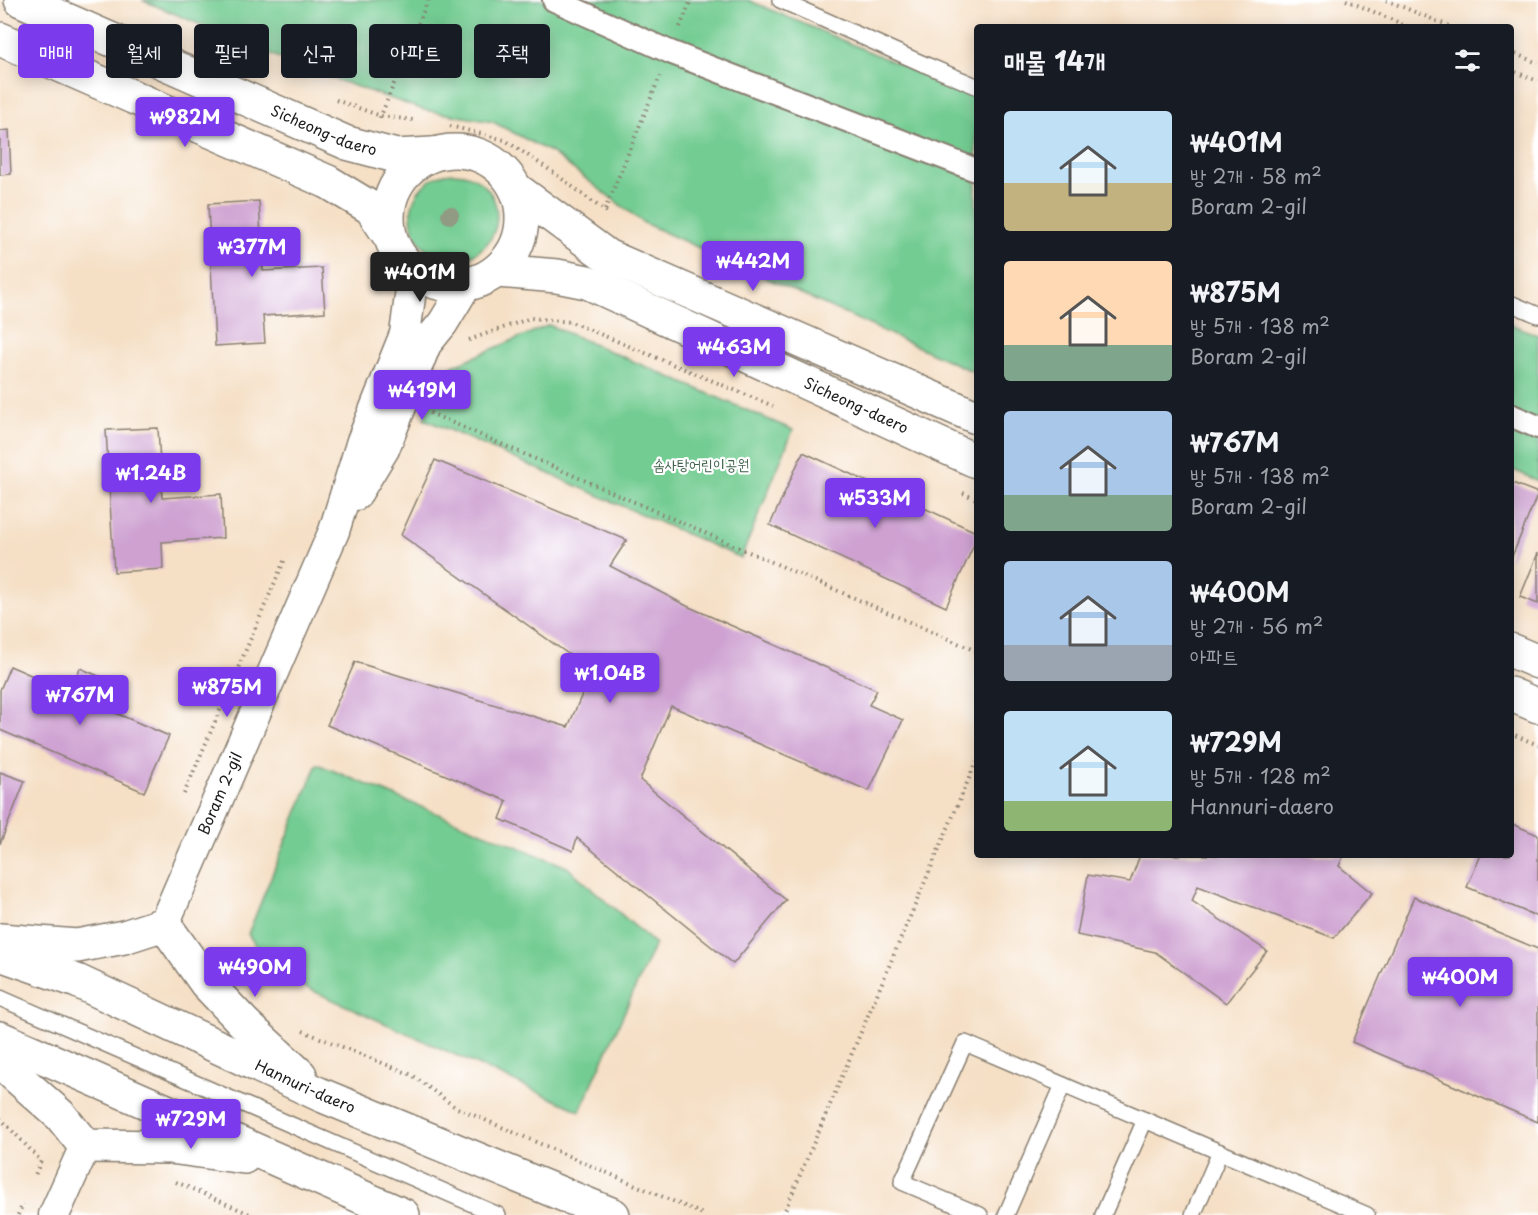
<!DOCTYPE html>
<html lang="ko">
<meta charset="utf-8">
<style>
body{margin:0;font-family:"Playpen Sans","Poor Story",sans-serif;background:#20242c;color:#f1f3f6;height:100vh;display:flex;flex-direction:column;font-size:22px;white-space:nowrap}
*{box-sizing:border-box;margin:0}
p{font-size:20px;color:#9ea1a6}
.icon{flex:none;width:33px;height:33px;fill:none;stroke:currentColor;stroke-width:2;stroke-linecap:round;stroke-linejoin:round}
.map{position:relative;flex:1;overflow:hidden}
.drawer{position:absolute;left:974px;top:24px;width:540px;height:834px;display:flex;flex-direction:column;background:#171b24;border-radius:6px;box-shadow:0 3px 15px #0003}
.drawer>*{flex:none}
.hud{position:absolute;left:18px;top:24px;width:570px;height:54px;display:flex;gap:12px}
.price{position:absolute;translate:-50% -51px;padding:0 14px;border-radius:6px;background:#7c3aed;color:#fff;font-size:20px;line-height:39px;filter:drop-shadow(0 2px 3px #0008)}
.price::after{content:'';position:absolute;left:50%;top:36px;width:18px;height:14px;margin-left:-9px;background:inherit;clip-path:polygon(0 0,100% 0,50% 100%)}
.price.active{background:#222;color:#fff}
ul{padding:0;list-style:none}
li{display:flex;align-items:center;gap:18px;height:150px;padding:0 30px}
li span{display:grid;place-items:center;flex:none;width:168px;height:120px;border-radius:6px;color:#555}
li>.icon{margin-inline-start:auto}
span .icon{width:72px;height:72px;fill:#fffc;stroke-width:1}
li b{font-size:26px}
h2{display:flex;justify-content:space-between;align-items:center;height:72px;padding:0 30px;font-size:26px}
.chip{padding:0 21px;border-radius:6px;background:#171b24;box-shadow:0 3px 15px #0003;font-size:21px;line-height:54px}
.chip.active{background:#7c3aed;color:#fff}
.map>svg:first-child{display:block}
</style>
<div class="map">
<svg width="1538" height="1215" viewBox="0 0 1538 1215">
<rect width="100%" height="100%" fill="#fff"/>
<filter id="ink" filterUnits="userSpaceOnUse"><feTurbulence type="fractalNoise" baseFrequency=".0167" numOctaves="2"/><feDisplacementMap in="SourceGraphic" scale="12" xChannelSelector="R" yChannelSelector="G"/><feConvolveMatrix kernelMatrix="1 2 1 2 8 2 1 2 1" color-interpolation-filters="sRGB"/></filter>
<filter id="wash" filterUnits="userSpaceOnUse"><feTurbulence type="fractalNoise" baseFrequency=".008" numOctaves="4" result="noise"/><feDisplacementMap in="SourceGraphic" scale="24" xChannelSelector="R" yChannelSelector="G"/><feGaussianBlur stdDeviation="1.35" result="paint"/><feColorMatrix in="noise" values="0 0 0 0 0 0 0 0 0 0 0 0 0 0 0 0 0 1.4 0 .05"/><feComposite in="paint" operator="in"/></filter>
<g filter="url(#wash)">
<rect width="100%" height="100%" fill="#f5dfc5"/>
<g fill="#73cc92" stroke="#487457" stroke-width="1.5">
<path d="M142 0H748L976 97V373L644 223 552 153 493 122 424 110 308 70Z"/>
<circle cx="454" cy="216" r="43"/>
<path d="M1510 324 1538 335V481L1511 469Z"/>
<path d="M549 325 793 430 741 558 424 419 443 370Z"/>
<path d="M317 764 567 867 655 944 580 1111 273 973 248 934Z"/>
</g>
<g id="blocks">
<g fill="#cea1d1">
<path d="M9 130 11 174 0 175V131Z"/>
<path d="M259 201 263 271 322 268 325 312 263 316 265 343 215 346 208 204Z"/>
<path d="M158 428 162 498 221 494 223 538 162 542 163 569 114 572 106 430Z"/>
<path d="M803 452 976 532V540L946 607 770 525Z"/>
<path d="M435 460 627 540 610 566 687 606 877 690 869 705 903 720 869 791 671 706 640 780 786 900 733 964 577 838 573 851 500 819 507 801 327 725 355 662 568 727 592 671 401 535Z"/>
<path d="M1510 482 1538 493 1511 559H1510Z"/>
<path d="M1538 553V604L1520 597Z"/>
<path d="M10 666 70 692 80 668 115 683 104 708 169 736 144 792 0 730V690Z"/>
<path d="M0 772 25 781 0 844Z"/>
<path d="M1510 823 1538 835V917L1467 887 1481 855H1510Z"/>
<path d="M1140 855H1344L1339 866 1372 893 1334 938 1198 886 1192 901 1267 951 1226 1003 1155 952 1077 935 1088 875 1130 882Z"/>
<path d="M1414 897 1538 949V1122L1352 1042Z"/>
</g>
</g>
</g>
<g filter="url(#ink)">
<use href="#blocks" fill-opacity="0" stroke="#887e70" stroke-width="1.5"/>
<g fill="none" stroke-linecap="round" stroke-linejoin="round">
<g stroke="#887e70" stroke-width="18">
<g id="service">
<path d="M780 0 919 62 976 86"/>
<path d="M1510 303 1538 315"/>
<path d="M0 998 498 1215"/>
<path d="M980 1215 902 1182 965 1043 1367 1215"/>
<path d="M1006 1215 1063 1085"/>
<path d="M1103 1215 1145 1120"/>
<path d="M1193 1215 1220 1152"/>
</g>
</g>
<g stroke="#887e70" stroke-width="26">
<g id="pedestrian">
<path d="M554 0 670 52 976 170"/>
<path d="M1510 415 1538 427"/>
</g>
</g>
<g stroke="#887e70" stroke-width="33">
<g id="minor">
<path d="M356 495 384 449 426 344 443 323 466 285"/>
<path id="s1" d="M164 924 334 531 362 441 405 334 411 289 400 257"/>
<path d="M54 1215 85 1146"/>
</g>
</g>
<g stroke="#887e70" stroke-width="36">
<g id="tertiary">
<path id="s2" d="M21 0 347 143 396 156 432 154"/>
<path d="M0 39 328 182 371 208 389 235"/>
<circle cx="455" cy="218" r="67"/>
<path d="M517 190 607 256 976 417"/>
<path id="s3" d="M498 271 557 276 587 282 976 461"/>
<path d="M1510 650 1538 662"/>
<path d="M1510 694 1538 706"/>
<path d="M0 940 77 946 124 937 164 924 206 983 245 1024 300 1075"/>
<path id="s4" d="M0 954 77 981 321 1095 613 1215"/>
<path d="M0 1038 403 1215"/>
<path d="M0 1062 61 1116 85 1146 170 1147 244 1157"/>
</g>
</g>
<g stroke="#887e70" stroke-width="4" stroke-dasharray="1.5 4.5" stroke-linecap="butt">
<path d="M1346 0 1409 27"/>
<path d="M1386 0 1451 27"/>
<path d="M680 27 691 0"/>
<path d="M1510 52 1538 63"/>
<path d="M1510 70 1538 81"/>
<path d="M336 100 381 116 413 120"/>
<path d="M380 118 428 0"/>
<path d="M450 126 505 140 554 173 609 214"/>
<path d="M605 210 660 76"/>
<path d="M469 340 531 318 571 322 773 406"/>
<path d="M430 413 976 651"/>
<path d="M963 493 976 499"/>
<path d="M1510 733 1538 745"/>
<path d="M184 794 284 561"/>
<path d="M303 1031 412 1075 455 1107 705 1215"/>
<path d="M0 1118 41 1161 35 1175"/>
<path d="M176 1182 252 1215"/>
<path d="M18 1215 23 1204"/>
<path d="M783 1215 976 762"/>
</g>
<use href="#service" stroke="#fff" stroke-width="15"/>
<use href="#pedestrian" stroke="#fff" stroke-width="22"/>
<use href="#minor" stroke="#fff" stroke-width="30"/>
<use href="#tertiary" stroke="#fff" stroke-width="33"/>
</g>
<circle fill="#919a82" cx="450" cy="215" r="9"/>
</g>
<g text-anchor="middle" stroke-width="4.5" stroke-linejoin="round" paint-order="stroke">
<g font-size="15" fill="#1c1c1c" stroke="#fff">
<text dy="5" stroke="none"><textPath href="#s2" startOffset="330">Sicheong-daero</textPath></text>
<text dy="5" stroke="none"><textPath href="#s3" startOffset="386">Sicheong-daero</textPath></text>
<text dy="5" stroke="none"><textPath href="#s1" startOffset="142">Boram 2-gil</textPath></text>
<text dy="5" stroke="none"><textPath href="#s4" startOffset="333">Hannuri-daero</textPath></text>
</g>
<g font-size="15" fill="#3f624b" stroke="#fff">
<text x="701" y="470">솜사탕어린이공원</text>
</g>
</g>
</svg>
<b class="price" style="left:185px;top:148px">₩982M</b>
<b class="price" style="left:252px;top:278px">₩377M</b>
<b class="price" style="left:753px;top:292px">₩442M</b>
<b class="price active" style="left:420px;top:303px">₩401M</b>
<b class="price" style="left:734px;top:378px">₩463M</b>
<b class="price" style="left:422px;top:421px">₩419M</b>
<b class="price" style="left:151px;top:504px">₩1.24B</b>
<b class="price" style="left:875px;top:529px">₩533M</b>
<b class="price" style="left:610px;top:704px">₩1.04B</b>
<b class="price" style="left:227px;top:718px">₩875M</b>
<b class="price" style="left:80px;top:726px">₩767M</b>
<b class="price" style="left:255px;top:998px">₩490M</b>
<b class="price" style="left:1460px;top:1008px">₩400M</b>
<b class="price" style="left:191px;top:1150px">₩729M</b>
<div class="hud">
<a class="chip active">매매</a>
<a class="chip">월세</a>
<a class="chip">필터</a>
<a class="chip">신규</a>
<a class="chip">아파트</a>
<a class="chip">주택</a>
</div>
<section class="drawer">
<h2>매물 14개<svg class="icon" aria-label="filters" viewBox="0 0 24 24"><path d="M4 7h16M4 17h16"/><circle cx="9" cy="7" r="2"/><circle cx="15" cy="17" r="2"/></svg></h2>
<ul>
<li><span style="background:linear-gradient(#bfe0f5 60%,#c2b280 0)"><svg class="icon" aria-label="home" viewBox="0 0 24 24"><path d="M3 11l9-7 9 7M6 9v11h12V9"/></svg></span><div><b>₩401M</b><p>방 2개 · 58 m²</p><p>Boram 2-gil</p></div></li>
<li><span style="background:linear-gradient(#ffd9b3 70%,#7fa58c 0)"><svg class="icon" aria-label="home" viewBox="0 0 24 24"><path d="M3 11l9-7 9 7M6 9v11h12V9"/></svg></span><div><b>₩875M</b><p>방 5개 · 138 m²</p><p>Boram 2-gil</p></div></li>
<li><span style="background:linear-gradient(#a9c7e8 70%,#7fa58c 0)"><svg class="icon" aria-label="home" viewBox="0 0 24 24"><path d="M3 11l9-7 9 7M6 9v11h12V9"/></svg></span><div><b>₩767M</b><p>방 5개 · 138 m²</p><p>Boram 2-gil</p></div></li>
<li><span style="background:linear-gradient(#a9c7e8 70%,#9aa5b1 0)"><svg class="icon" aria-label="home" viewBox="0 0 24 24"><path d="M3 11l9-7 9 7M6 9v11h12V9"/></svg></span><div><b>₩400M</b><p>방 2개 · 56 m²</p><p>아파트</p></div></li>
<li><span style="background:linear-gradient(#bfe0f5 75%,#8fb573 0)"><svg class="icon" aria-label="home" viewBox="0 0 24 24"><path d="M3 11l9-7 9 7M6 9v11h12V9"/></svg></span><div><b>₩729M</b><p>방 5개 · 128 m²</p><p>Hannuri-daero</p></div></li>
</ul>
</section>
</div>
